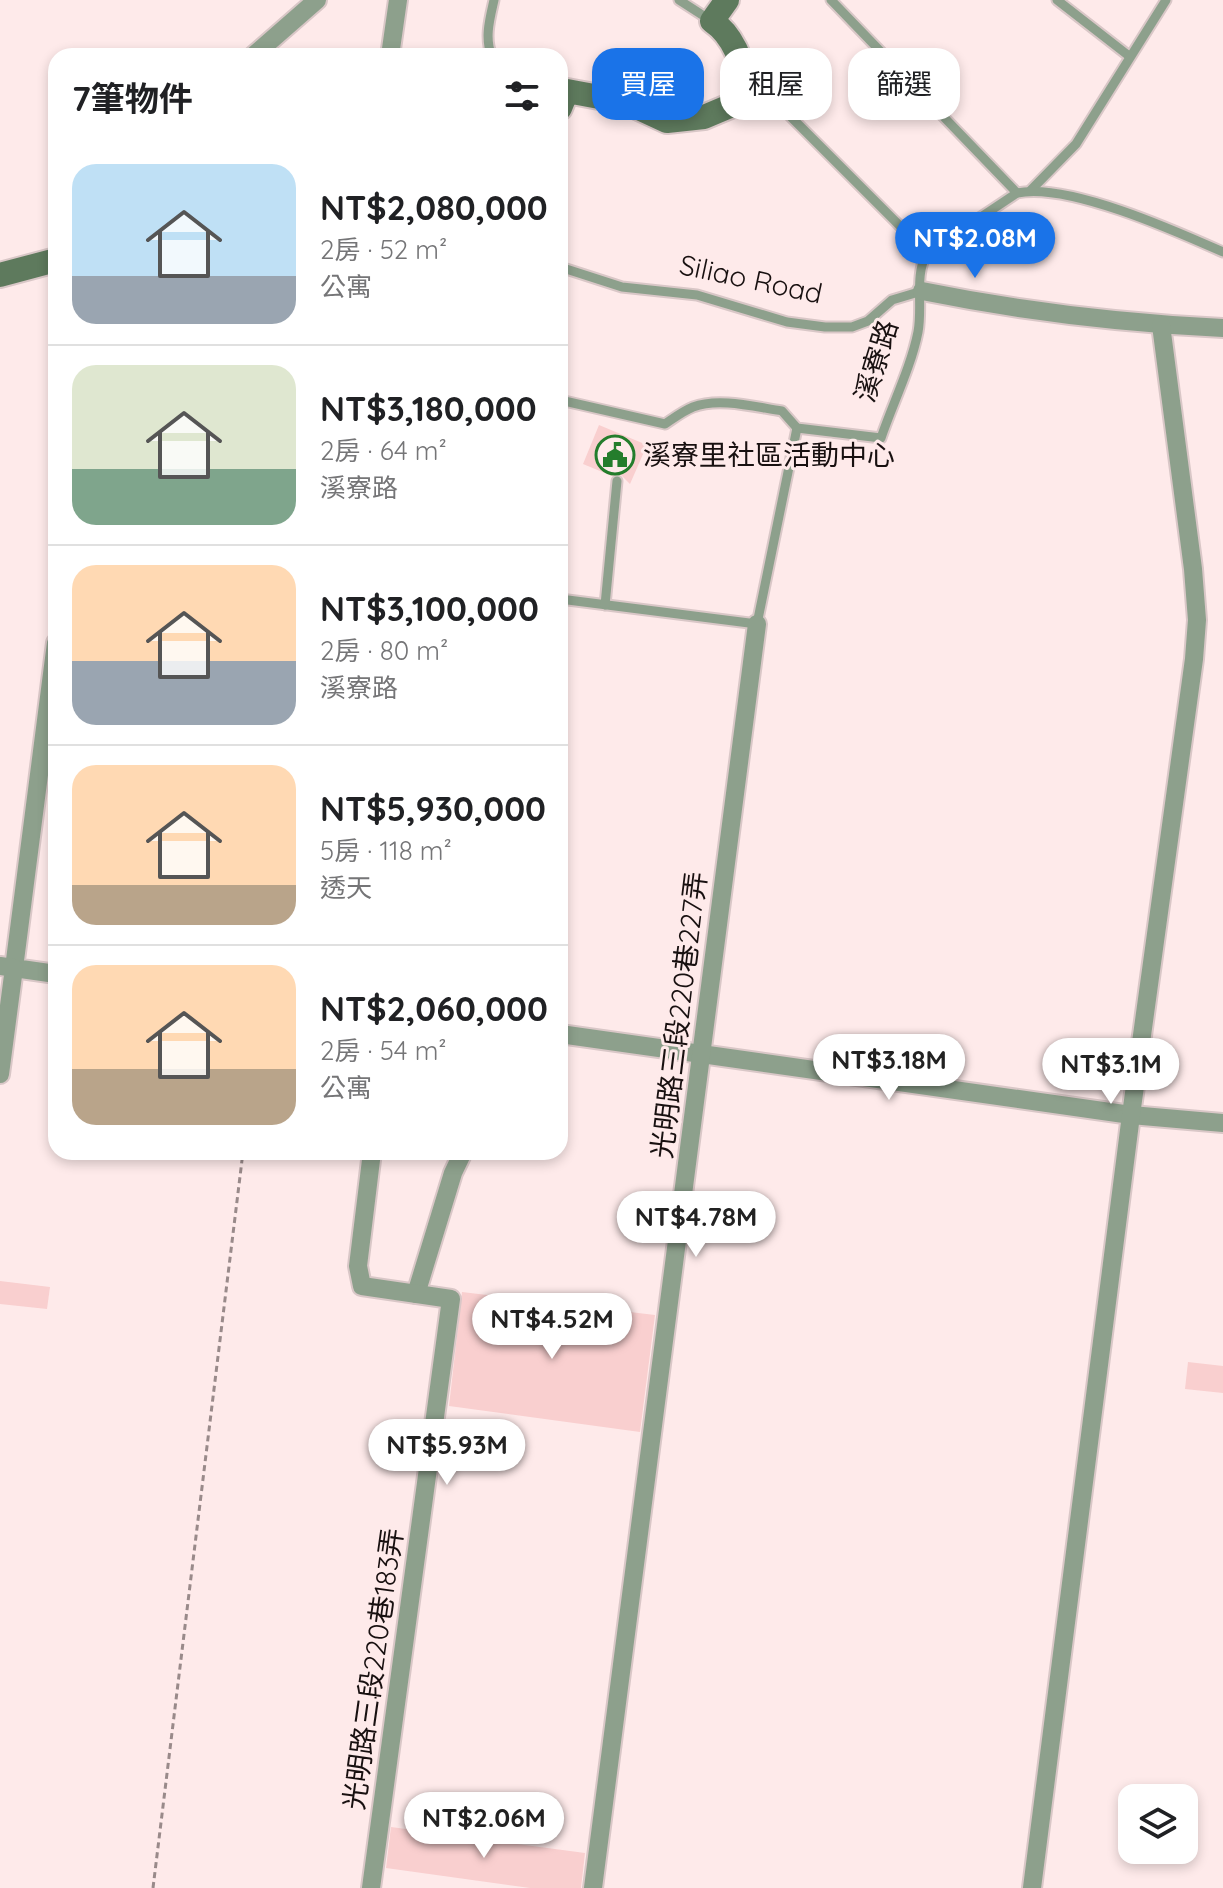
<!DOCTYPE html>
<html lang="zh-TW">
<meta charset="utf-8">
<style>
body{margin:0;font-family:Quicksand,"Noto Sans TC",sans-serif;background:#f2f2f2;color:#202124;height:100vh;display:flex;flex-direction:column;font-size:30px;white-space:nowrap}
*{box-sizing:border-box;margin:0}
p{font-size:26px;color:#757577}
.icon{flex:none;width:44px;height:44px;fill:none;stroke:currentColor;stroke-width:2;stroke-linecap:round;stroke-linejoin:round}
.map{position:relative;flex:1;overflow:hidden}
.sheet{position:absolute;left:48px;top:48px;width:520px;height:1112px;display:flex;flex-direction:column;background:#fff;border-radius:24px;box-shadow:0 4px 12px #0003}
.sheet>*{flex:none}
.guide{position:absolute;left:592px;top:48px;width:510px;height:72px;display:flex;gap:16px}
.controls{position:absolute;left:1118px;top:1784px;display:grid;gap:16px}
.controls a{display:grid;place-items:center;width:80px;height:80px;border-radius:16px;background:#fff;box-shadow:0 4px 12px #0003;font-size:40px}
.price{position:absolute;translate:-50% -68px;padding:0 18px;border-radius:28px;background:#fff;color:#222;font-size:26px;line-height:52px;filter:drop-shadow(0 2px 4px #0008)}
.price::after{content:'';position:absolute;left:50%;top:48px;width:24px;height:18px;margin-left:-12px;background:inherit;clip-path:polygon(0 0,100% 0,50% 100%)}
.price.active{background:#1a73e8;color:#fff}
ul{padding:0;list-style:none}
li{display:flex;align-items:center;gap:24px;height:200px;padding:0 24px}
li+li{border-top:2px solid #e0e0e0}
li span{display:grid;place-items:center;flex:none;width:224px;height:160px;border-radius:24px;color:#555}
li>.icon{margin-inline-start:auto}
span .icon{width:96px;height:96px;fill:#fffc;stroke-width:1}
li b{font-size:34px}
h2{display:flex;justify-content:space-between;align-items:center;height:96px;padding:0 24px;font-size:34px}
.pill{padding:0 28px;border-radius:24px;background:#fff;box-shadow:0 4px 12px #0003;font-size:28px;line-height:72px}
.pill.active{background:#1a73e8;color:#fff}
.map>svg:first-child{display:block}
</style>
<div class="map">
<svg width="1223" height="1888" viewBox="0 0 1223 1888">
<rect width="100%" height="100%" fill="#feeaea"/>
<g fill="#f9cfcf">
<path d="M599 425 647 445 630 484 621 475 612 476 583 464Z"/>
<path d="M0 1281 50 1287 47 1309 0 1304Z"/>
<path d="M462 1292 655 1315 640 1432 449 1406Z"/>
<path d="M1188 1362 1223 1366V1393L1185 1389Z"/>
<path d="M391 1827 585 1853 581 1888H530L386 1868Z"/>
</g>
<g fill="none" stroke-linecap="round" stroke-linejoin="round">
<g stroke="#d9c7c7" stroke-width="13">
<g id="lane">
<path d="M679 0 710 20"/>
<path d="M831 0 1017 193"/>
<path d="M1057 0 1129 56"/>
<path d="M492 56C484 39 490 18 494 0"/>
<path d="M752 98 774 100 927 253"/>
<path d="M1031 190 1076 144 1166 0"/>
<path d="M560 267 622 287 697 295 787 322 825 327H852L868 321 892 300 922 291"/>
<path d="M560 400 665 424C674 418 683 411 693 407 719 397 755 407 782 411L797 428 881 438C893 403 911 367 918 332 923 306 914 275 927 253L1017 193C1067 182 1176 231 1223 252"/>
<path d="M560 599 757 624 797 428"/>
<path d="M605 605 617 481"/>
</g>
</g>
<g stroke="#d9c7c7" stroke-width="22">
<g id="street">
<path d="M253 56 317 0"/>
<path d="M390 56 398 0"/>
<path d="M922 291C1021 311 1122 323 1223 328"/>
<path d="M56 643 14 968 56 974"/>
<path d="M0 966 14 968 0 1074"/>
<path d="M560 1034 1131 1115 1223 1123"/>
<path d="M416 1294 453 1173 463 1152"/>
<path d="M371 1888 451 1299 362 1286 358 1266 372 1152"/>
<path d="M593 1888 757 624"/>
<path d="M1032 1888 1131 1115 1194 659 1197 620 1193 569 1161 325"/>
</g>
</g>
<g stroke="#d9c7c7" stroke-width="28">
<g id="secondary">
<path d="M560 108 567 91 626 102 667 121 704 117 749 98C745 69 736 37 712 21L727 0"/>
<path d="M0 275 56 260"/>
</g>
</g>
<path stroke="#998a8a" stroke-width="3" stroke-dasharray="6 4" stroke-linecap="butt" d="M153 1888 243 1152"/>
<use href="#lane" stroke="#8da08c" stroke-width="9"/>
<use href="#street" stroke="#8da08c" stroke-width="18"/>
<use href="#secondary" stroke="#5e7a5d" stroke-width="24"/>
</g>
<defs>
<g id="civic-ring" transform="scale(2)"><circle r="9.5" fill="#feeaea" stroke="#247d2c" stroke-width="1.5"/><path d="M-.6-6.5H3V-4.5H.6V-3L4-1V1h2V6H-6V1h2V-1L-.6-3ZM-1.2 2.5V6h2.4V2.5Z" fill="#247d2c"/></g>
</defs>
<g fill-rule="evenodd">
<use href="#civic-ring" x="615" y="455"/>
</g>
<g text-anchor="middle" stroke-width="6" stroke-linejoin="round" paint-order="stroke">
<g font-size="28" fill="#181010" stroke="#feeaea">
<text transform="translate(751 279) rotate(12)" y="10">Siliao Road</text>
<text transform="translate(876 361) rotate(-73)" y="10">溪寮路</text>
<text transform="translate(679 1015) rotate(-83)" y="10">光明路三段220巷227弄</text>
<text transform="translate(373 1669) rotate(-82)" y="10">光明路三段220巷183弄</text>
</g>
<g font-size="28" fill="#181010" stroke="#feeaea" text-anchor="start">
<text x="643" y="465">溪寮里社區活動中心</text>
</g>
</g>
</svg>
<div class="controls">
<a><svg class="icon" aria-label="layers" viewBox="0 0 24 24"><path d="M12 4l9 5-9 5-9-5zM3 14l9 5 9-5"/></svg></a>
</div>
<b class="price active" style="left:975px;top:280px">NT$2.08M</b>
<b class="price" style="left:889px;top:1102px">NT$3.18M</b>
<b class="price" style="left:1111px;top:1106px">NT$3.1M</b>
<b class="price" style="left:696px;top:1259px">NT$4.78M</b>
<b class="price" style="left:552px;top:1361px">NT$4.52M</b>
<b class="price" style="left:447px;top:1487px">NT$5.93M</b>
<b class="price" style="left:484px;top:1860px">NT$2.06M</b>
<div class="guide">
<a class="pill active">買屋</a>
<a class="pill">租屋</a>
<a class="pill">篩選</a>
</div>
<section class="sheet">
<h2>7筆物件<svg class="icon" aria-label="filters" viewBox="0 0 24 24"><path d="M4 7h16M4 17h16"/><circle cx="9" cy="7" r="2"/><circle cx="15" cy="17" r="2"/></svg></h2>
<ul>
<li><span style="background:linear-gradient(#bfe0f5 70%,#9aa5b1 0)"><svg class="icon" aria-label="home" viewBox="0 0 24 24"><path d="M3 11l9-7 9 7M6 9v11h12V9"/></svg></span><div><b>NT$2,080,000</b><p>2房 · 52 m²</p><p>公寓</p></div></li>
<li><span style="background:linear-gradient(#dfe7d0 65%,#7fa58c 0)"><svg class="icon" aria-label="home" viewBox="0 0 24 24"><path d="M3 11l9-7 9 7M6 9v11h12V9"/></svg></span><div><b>NT$3,180,000</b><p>2房 · 64 m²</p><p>溪寮路</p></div></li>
<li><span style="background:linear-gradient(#ffd9b3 60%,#9aa5b1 0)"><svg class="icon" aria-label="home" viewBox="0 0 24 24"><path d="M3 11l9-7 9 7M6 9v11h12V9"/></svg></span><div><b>NT$3,100,000</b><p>2房 · 80 m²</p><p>溪寮路</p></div></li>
<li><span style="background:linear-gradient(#ffd9b3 75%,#b9a48a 0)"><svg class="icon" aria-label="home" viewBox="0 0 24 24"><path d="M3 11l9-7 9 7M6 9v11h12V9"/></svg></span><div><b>NT$5,930,000</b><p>5房 · 118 m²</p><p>透天</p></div></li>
<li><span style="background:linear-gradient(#ffd9b3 65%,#b9a48a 0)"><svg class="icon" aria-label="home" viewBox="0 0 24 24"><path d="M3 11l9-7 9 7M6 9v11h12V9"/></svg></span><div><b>NT$2,060,000</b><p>2房 · 54 m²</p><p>公寓</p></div></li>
</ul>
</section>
</div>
